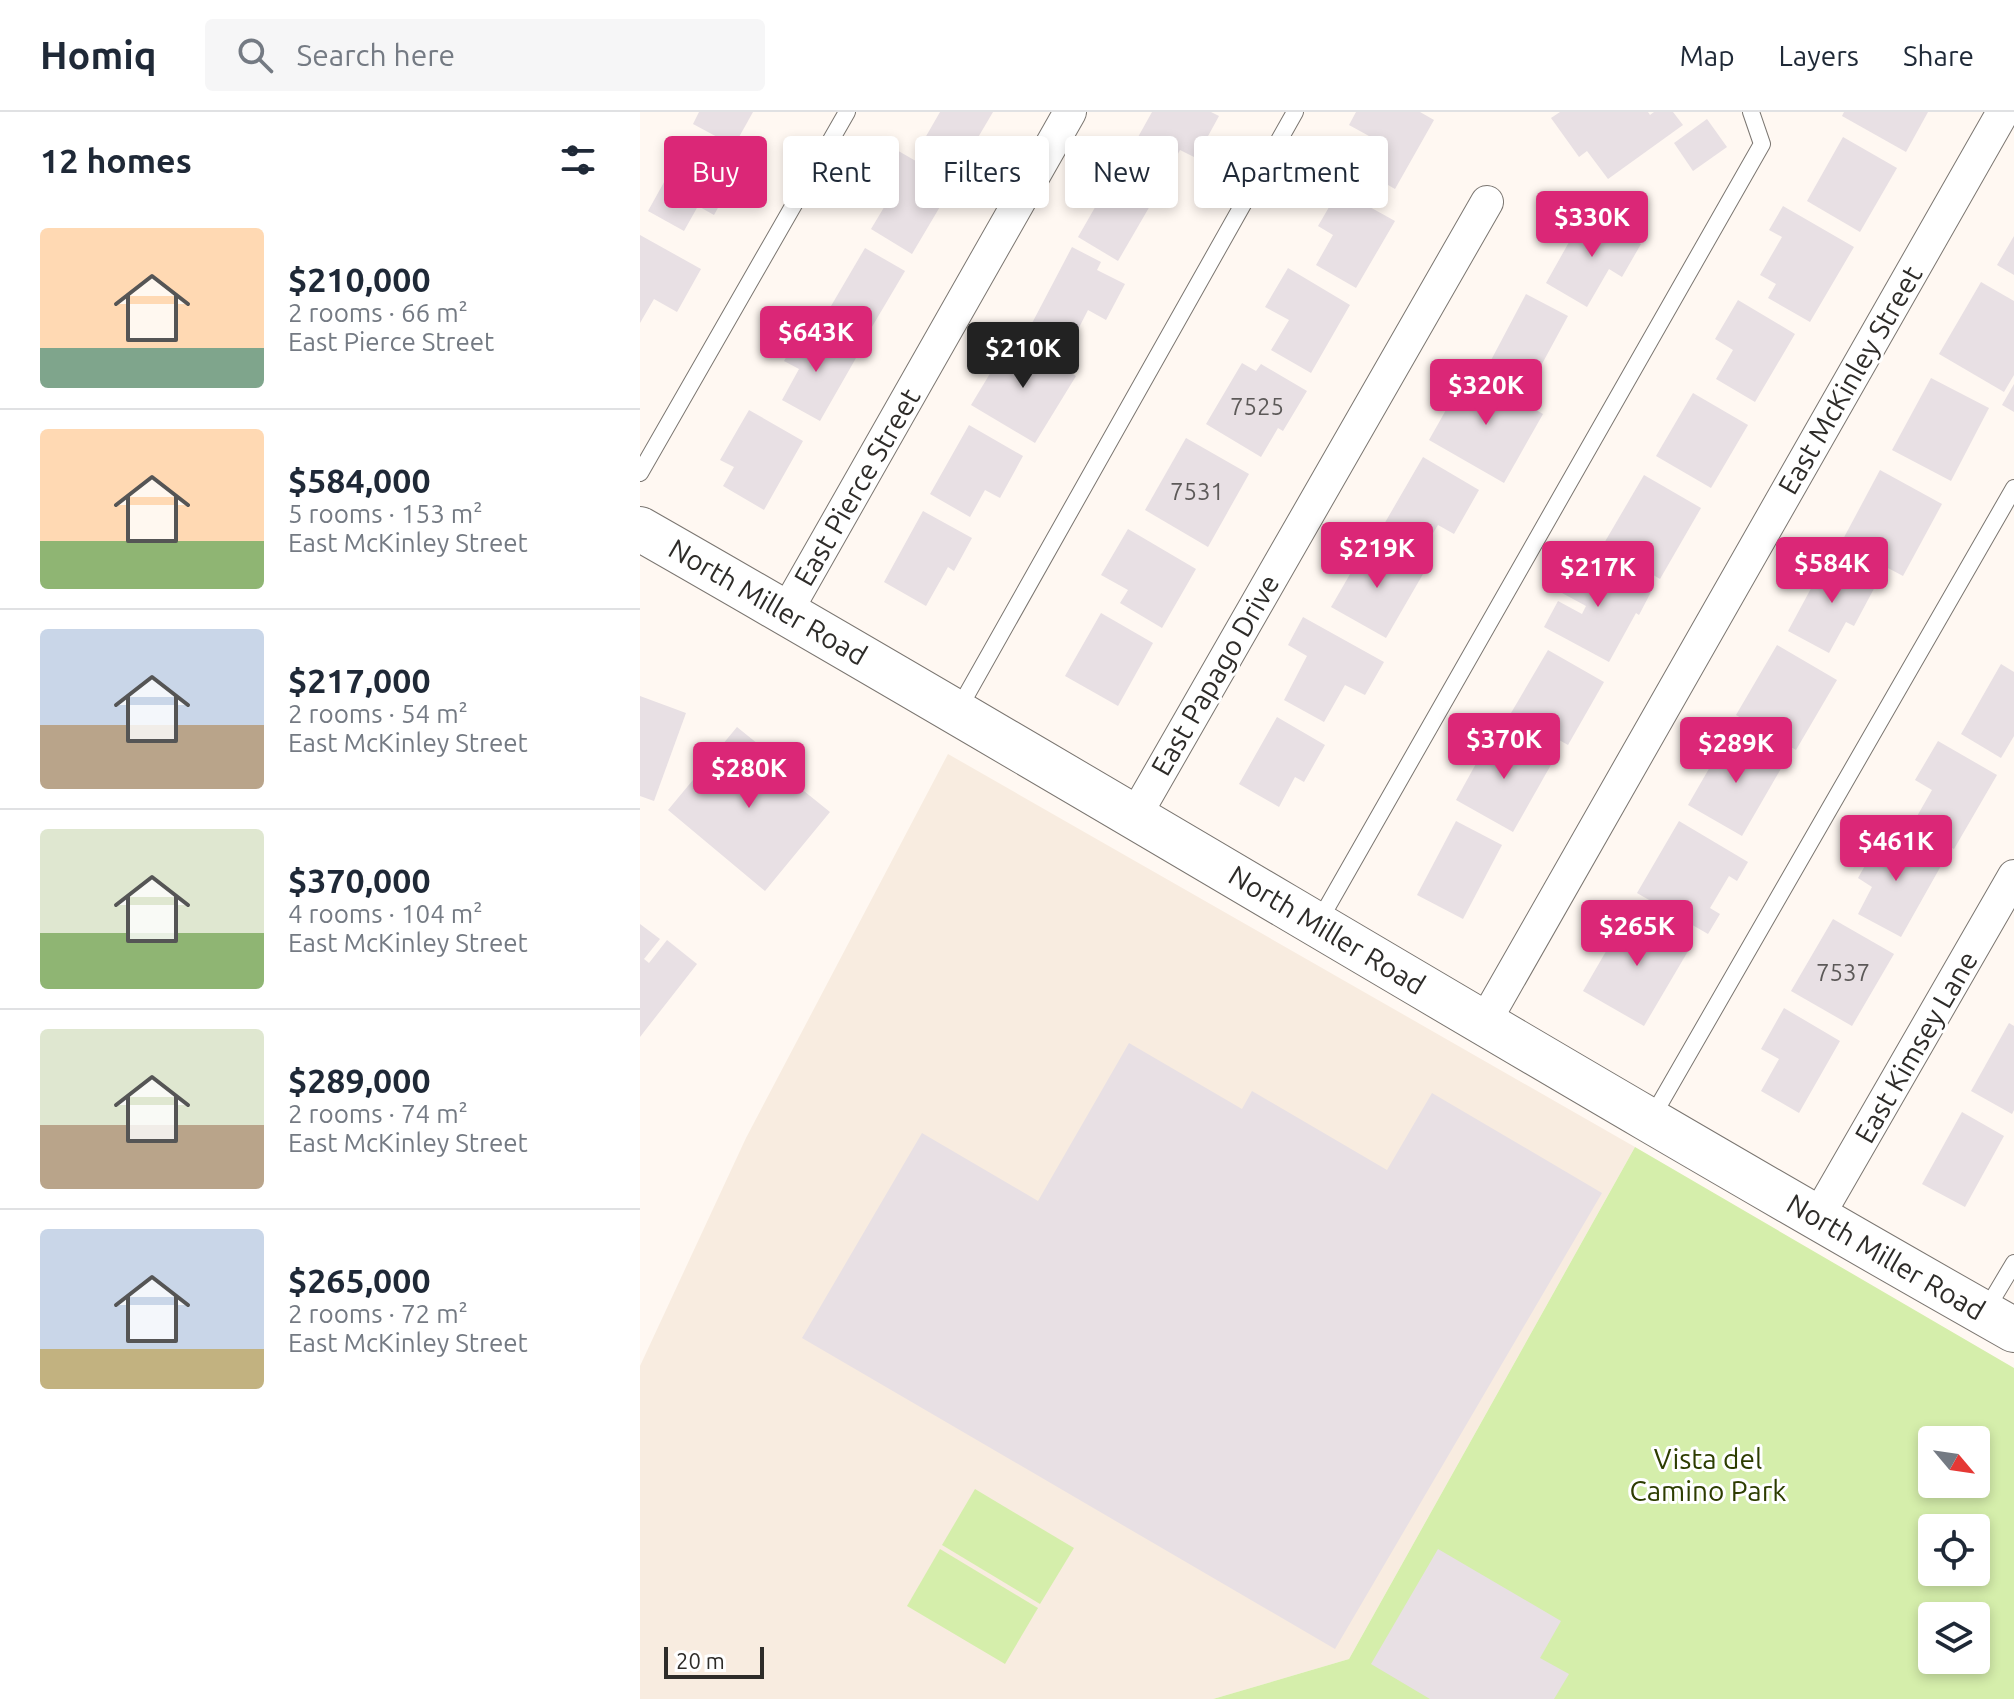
<!DOCTYPE html>
<meta charset="utf-8">
<style>
body{margin:0;font-family:Ubuntu,sans-serif;background:#f6f6f7;color:#1f2937;height:100vh;display:flex;flex-direction:column;font-size:30px;white-space:nowrap}
*{box-sizing:border-box;margin:0}
p{font-size:26px;color:#747a83}
.icon{flex:none;width:44px;height:44px;fill:none;stroke:currentColor;stroke-width:2;stroke-linecap:round;stroke-linejoin:round}
.map{position:relative;flex:1;overflow:hidden}
.sheet{display:flex;flex-direction:column;background:#fff;width:640px}
.sheet>*{flex:none}
.banner{position:absolute;left:24px;top:24px;width:760px;height:72px;display:flex;gap:16px}
.needle{width:52px;rotate:119deg}
.tools{position:absolute;left:1278px;top:1314px;display:grid;gap:16px}
.tools a{display:grid;place-items:center;width:72px;height:72px;border-radius:8px;background:#fff;box-shadow:0 4px 12px #0003;font-size:40px}
.scale{position:absolute;left:24px;bottom:20px;width:100px;box-sizing:border-box;padding-left:8px;border:4px solid #2e2c29;border-top:0;font-size:22px;line-height:28px;white-space:nowrap;color:#2e2c29;-webkit-text-stroke:6px #fff;paint-order:stroke}
.price{position:absolute;translate:-50% -68px;padding:0 18px;border-radius:8px;background:#db2777;color:#fff;font-size:26px;line-height:52px;filter:drop-shadow(0 2px 4px #0008)}
.price::after{content:'';position:absolute;left:50%;top:48px;width:24px;height:18px;margin-left:-12px;background:inherit;clip-path:polygon(0 0,100% 0,50% 100%)}
.price.current{background:#222;color:#fff}
ul{padding:0;list-style:none}
li{display:flex;align-items:center;gap:24px;height:200px;padding:0 40px}
li+li{border-top:2px solid #e0e1e3}
li span{display:grid;place-items:center;flex:none;width:224px;height:160px;border-radius:8px;color:#555}
li>.icon{margin-inline-start:auto}
span .icon{width:96px;height:96px;fill:#fffc;stroke-width:1}
li b{font-size:34px}
h2{display:flex;justify-content:space-between;align-items:center;height:96px;padding:0 40px;font-size:34px}
.tag{padding:0 28px;border-radius:8px;background:#fff;box-shadow:0 4px 12px #0003;font-size:28px;line-height:72px}
.tag.current{background:#db2777;color:#fff}
header{display:flex;align-items:center;gap:48px;box-sizing:border-box;height:112px;padding:0 40px;background:#fff;border-bottom:2px solid #e0e1e3}
header strong{font-size:38px}
nav{display:flex;gap:44px;margin-inline-start:auto;font-size:28px}
.search{width:560px;height:72px;background:#f6f6f7;display:flex;align-items:center;gap:20px;box-sizing:border-box;padding:0 28px;border-radius:8px;color:#747a83;font-size:30px}
main{display:flex;flex:1;min-height:0}
.map>svg:first-child{display:block}
</style>
<header>
<strong>Homiq</strong>
<div class="search"><svg class="icon" aria-label="search" viewBox="0 0 24 24"><circle cx="10" cy="10" r="6"/><path d="M15 15l6 6"/></svg>Search here</div>
<nav><a>Map</a><a>Layers</a><a>Share</a></nav>
</header>
<main>
<section class="sheet">
<h2>12 homes<svg class="icon" aria-label="filters" viewBox="0 0 24 24"><path d="M4 7h16M4 17h16"/><circle cx="9" cy="7" r="2"/><circle cx="15" cy="17" r="2"/></svg></h2>
<ul>
<li><span style="background:linear-gradient(#ffd9b3 75%,#7fa58c 0)"><svg class="icon" aria-label="home" viewBox="0 0 24 24"><path d="M3 11l9-7 9 7M6 9v11h12V9"/></svg></span><div><b>$210,000</b><p>2 rooms · 66 m²</p><p>East Pierce Street</p></div></li>
<li><span style="background:linear-gradient(#ffd9b3 70%,#8fb573 0)"><svg class="icon" aria-label="home" viewBox="0 0 24 24"><path d="M3 11l9-7 9 7M6 9v11h12V9"/></svg></span><div><b>$584,000</b><p>5 rooms · 153 m²</p><p>East McKinley Street</p></div></li>
<li><span style="background:linear-gradient(#c9d6e8 60%,#b9a48a 0)"><svg class="icon" aria-label="home" viewBox="0 0 24 24"><path d="M3 11l9-7 9 7M6 9v11h12V9"/></svg></span><div><b>$217,000</b><p>2 rooms · 54 m²</p><p>East McKinley Street</p></div></li>
<li><span style="background:linear-gradient(#dfe7d0 65%,#8fb573 0)"><svg class="icon" aria-label="home" viewBox="0 0 24 24"><path d="M3 11l9-7 9 7M6 9v11h12V9"/></svg></span><div><b>$370,000</b><p>4 rooms · 104 m²</p><p>East McKinley Street</p></div></li>
<li><span style="background:linear-gradient(#dfe7d0 60%,#b9a48a 0)"><svg class="icon" aria-label="home" viewBox="0 0 24 24"><path d="M3 11l9-7 9 7M6 9v11h12V9"/></svg></span><div><b>$289,000</b><p>2 rooms · 74 m²</p><p>East McKinley Street</p></div></li>
<li><span style="background:linear-gradient(#c9d6e8 75%,#c2b280 0)"><svg class="icon" aria-label="home" viewBox="0 0 24 24"><path d="M3 11l9-7 9 7M6 9v11h12V9"/></svg></span><div><b>$265,000</b><p>2 rooms · 72 m²</p><p>East McKinley Street</p></div></li>
</ul>
</section>
<div class="map">
<svg width="1374" height="1587" viewBox="0 0 1374 1587">
<rect width="100%" height="100%" fill="#fff8f2"/>
<path fill="#f8ece0" d="M308 642 995 1035 709 1547 573 1587H0V1254L106 1026Z"/>
<g fill="#d5eeab" fill-rule="evenodd">
<path d="M995 1035 1374 1256V1587H573L709 1547ZM1292 1328H1336V1372H1292ZM1292 1416H1336V1460H1292ZM1292 1504H1336V1548H1292Z"/>
<path d="M335 1377 434 1436 400 1492 302 1433Z"/>
<path d="M300 1437 398 1496 365 1552 267 1494Z"/>
</g>
<g fill="#e8e0e4">
<path d="M59 0H113L94 34 53 12Z"/>
<path d="M300 0H353L320 56 281 33Z"/>
<path d="M512 0H571L579 4 556 46 540 38 526 64 488 43Z"/>
<path d="M716 0H780L794 8 755 77 713 53 729 24 709 13Z"/>
<path d="M920 0H1008L1010 3 1014 0H1033L1043 13 968 67 947 39 939 45 911 6Z"/>
<path d="M1204 0H1288L1266 40 1202 4Z"/>
<path d="M1067 7 1087 35 1053 59 1034 31Z"/>
<path d="M1203 25 1257 56 1220 120 1167 89Z"/>
<path d="M248 33 314 71 272 142 231 117 249 87 236 79 248 59 237 52Z"/>
<path d="M43 36 95 65 74 103 58 94 44 119 8 99Z"/>
<path d="M477 57 518 80 478 149 438 125Z"/>
<path d="M699 78 755 109 716 176 676 153 693 123 678 114Z"/>
<path d="M1143 94 1214 135 1170 210 1128 186 1136 172 1120 163 1142 125 1129 118Z"/>
<path d="M946 100 1001 132 982 165 969 157 947 195 906 171Z"/>
<path d="M0 123 61 157 37 200 14 187 0 211Z"/>
<path d="M1374 124V163L1357 153Z"/>
<path d="M432 135 461 150 457 158 485 172 466 208 448 198 429 235 390 215Z"/>
<path d="M225 136 265 159 223 230 184 206Z"/>
<path d="M648 156 710 193 671 261 631 238 649 208 625 195Z"/>
<path d="M1341 170 1374 189V263L1364 280 1299 242Z"/>
<path d="M886 182 928 204 890 274 849 252Z"/>
<path d="M1098 188 1155 222 1115 290 1076 267 1093 238 1075 227Z"/>
<path d="M163 216 216 246 180 309 142 288 159 257 144 249Z"/>
<path d="M372 225 436 264 395 331 331 293Z"/>
<path d="M602 251 616 259 621 252 667 279 643 319 638 316 621 345 566 312Z"/>
<path d="M828 259 903 302 864 371 789 328Z"/>
<path d="M1291 266 1349 296 1311 369 1252 338Z"/>
<path d="M1374 272V300L1362 293Z"/>
<path d="M1053 281 1108 313 1071 376 1016 344Z"/>
<path d="M109 298 163 329 124 398 83 374 94 355 80 348Z"/>
<path d="M329 313 383 344 360 386 345 378 330 405 290 382Z"/>
<path d="M546 326 609 362 568 435 505 398Z"/>
<path d="M783 345 839 378 814 422 798 413 783 437 743 414Z"/>
<path d="M1240 358 1302 392 1263 464 1201 431Z"/>
<path d="M1004 363 1061 396 1020 467 963 433Z"/>
<path d="M283 399 332 426 314 459 308 455 286 494 244 470Z"/>
<path d="M488 417 556 457 522 516 480 491 488 478 461 463Z"/>
<path d="M728 431 783 462 746 526 691 495Z"/>
<path d="M943 443 1011 480 999 503 996 501 969 550 904 515 918 489 942 502 946 494 922 481Z"/>
<path d="M1188 445 1237 471 1214 514 1206 510 1189 541 1148 519Z"/>
<path d="M461 501 513 531 478 594 425 564Z"/>
<path d="M663 505 744 550 725 583 705 573 684 610 644 588 667 544 648 533Z"/>
<path d="M1137 533 1197 568 1156 638 1096 603Z"/>
<path d="M908 538 964 570 928 633 871 601Z"/>
<path d="M1361 552 1374 560V624L1361 646 1321 622Z"/>
<path d="M0 584 46 601 14 689 0 684Z"/>
<path d="M637 605 685 633 664 670 655 665 639 695 599 672Z"/>
<path d="M97 615 118 632 113 638 190 700 125 779 28 698Z"/>
<path d="M854 619 912 651 873 720 816 688Z"/>
<path d="M1089 622 1143 653 1102 724 1048 693Z"/>
<path d="M1298 629 1357 663 1314 737 1272 713 1292 678 1275 668Z"/>
<path d="M816 709 862 733 823 807 777 783Z"/>
<path d="M1039 709 1108 750 1097 769 1089 764 1070 796 1080 802 1068 822 997 781Z"/>
<path d="M1244 720 1302 752 1261 825 1218 802 1232 775 1218 766Z"/>
<path d="M990 798 1051 834 1004 914 943 879Z"/>
<path d="M1193 807 1254 842 1212 914 1151 879Z"/>
<path d="M0 812 20 827 4 847 9 851 27 828 57 852 0 925Z"/>
<path d="M1144 896 1200 929 1159 1001 1121 979 1139 947 1121 937Z"/>
<path d="M1369 911 1374 914V998L1372 1002 1331 979Z"/>
<path d="M489 931 602 997 612 979 747 1058 792 981 962 1081 695 1537 162 1226 282 1021 398 1089Z"/>
<path d="M1322 1000 1364 1024 1325 1095 1282 1072Z"/>
<path d="M798 1437 921 1509 900 1546 929 1562 914 1587H790L731 1552Z"/>
</g>
<g fill="none" stroke-linecap="round" stroke-linejoin="round">
<g stroke="#7b7671" stroke-width="18">
<g id="lane">
<path d="M0 361 207 0"/>
<path d="M318 598 655 0"/>
<path d="M678 811 1122 32 1111 0"/>
<path d="M1011 1007 1374 376"/>
<path d="M1346 1198 1374 1151"/>
</g>
</g>
<g stroke="#7b7671" stroke-width="34">
<g id="street">
<path d="M146 500 430 0"/>
<path d="M495 704 847 90"/>
<path d="M844 911 1363 0"/>
<path d="M1177 1106 1374 764"/>
</g>
</g>
<g stroke="#7b7671" stroke-width="46">
<path id="secondary" d="M0 417C461 680 912 957 1374 1218"/>
</g>
<use href="#lane" stroke="#fff" stroke-width="16"/>
<use href="#street" stroke="#fff" stroke-width="32"/>
<use href="#secondary" stroke="#fff" stroke-width="44"/>
</g>
<g text-anchor="middle" stroke-width="6" stroke-linejoin="round" paint-order="stroke">
<g font-size="24" fill="#5c5958">
<text x="617" y="303">7525</text>
<text x="557" y="388">7531</text>
<text x="1203" y="869">7537</text>
</g>
<g font-size="28" fill="#2e2c29" stroke="#fff">
<text transform="translate(1210 268) rotate(-60)" y="10">East McKinley Street</text>
<text transform="translate(217 375) rotate(-60)" y="10">East Pierce Street</text>
<text transform="translate(128 490) rotate(30)" y="10">North Miller Road</text>
<text transform="translate(575 563) rotate(-60)" y="10">East Papago Drive</text>
<text transform="translate(687 818) rotate(31)" y="10">North Miller Road</text>
<text transform="translate(1276 935) rotate(-60)" y="10">East Kimsey Lane</text>
<text transform="translate(1246 1145) rotate(30)" y="10">North Miller Road</text>
</g>
<g font-size="28" fill="#2d3d00" stroke="#fff">
<text x="1068" y="1357">Vista del<tspan x="1068" dy="32">Camino Park</tspan></text>
</g>
</g>
</svg>
<div class="tools">
<a><svg class="needle" viewBox="-14 -14 28 28"><path d="M0-13l5 13h-10z" fill="#e53935"/><path d="M0 13l5-13h-10z" fill="#747a83"/></svg></a>
<a><svg class="icon" aria-label="locate" viewBox="0 0 24 24"><circle cx="12" cy="12" r="6"/><path d="M12 2v4M12 18v4M2 12h4M18 12h4"/></svg></a>
<a><svg class="icon" aria-label="layers" viewBox="0 0 24 24"><path d="M12 4l9 5-9 5-9-5zM3 14l9 5 9-5"/></svg></a>
</div>
<div class="scale">20 m</div>
<b class="price" style="left:952px;top:147px">$330K</b>
<b class="price" style="left:176px;top:262px">$643K</b>
<b class="price current" style="left:383px;top:278px">$210K</b>
<b class="price" style="left:846px;top:315px">$320K</b>
<b class="price" style="left:737px;top:478px">$219K</b>
<b class="price" style="left:1192px;top:493px">$584K</b>
<b class="price" style="left:958px;top:497px">$217K</b>
<b class="price" style="left:864px;top:669px">$370K</b>
<b class="price" style="left:1096px;top:673px">$289K</b>
<b class="price" style="left:109px;top:698px">$280K</b>
<b class="price" style="left:1256px;top:771px">$461K</b>
<b class="price" style="left:997px;top:856px">$265K</b>
<div class="banner">
<a class="tag current">Buy</a>
<a class="tag">Rent</a>
<a class="tag">Filters</a>
<a class="tag">New</a>
<a class="tag">Apartment</a>
</div>
</div>
</main>
